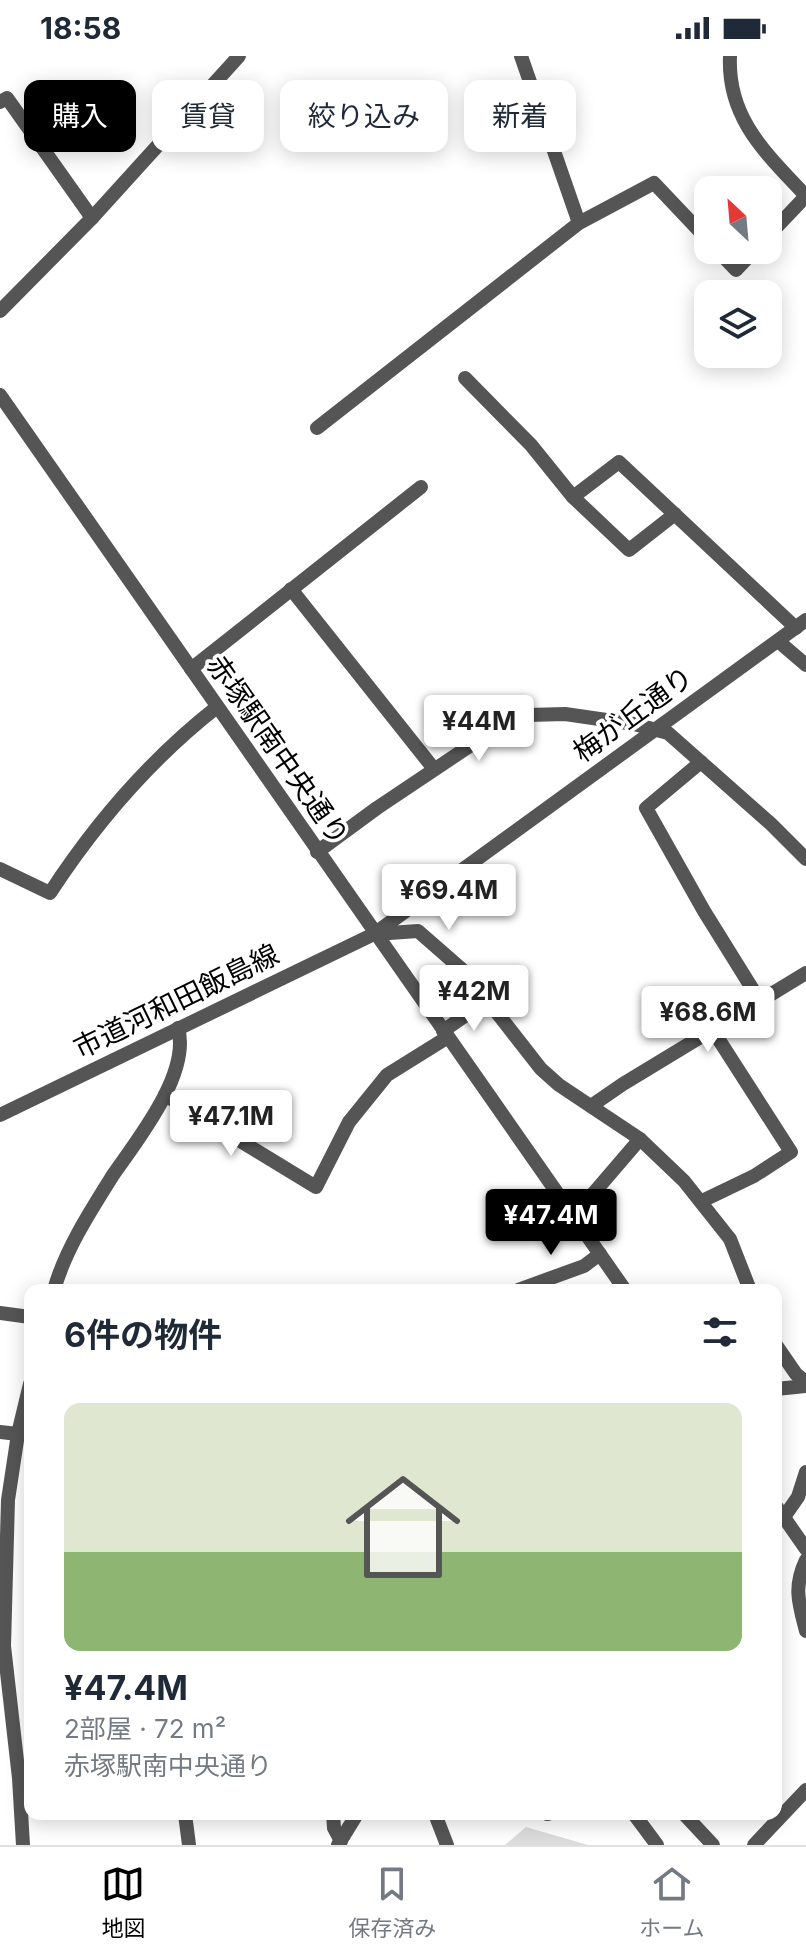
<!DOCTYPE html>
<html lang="ja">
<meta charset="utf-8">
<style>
body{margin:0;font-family:Inter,"Noto Sans JP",sans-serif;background:#f2f2f3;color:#1f2937;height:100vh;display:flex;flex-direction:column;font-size:30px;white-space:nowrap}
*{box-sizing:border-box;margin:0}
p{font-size:26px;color:#747a83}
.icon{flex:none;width:44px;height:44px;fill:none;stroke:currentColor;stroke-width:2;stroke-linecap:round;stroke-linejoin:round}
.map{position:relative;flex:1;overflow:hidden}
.details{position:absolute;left:24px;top:1228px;width:758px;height:536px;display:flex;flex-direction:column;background:#fff;border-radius:16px;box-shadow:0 4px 20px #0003}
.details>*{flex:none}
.hud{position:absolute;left:24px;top:24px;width:758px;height:72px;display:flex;gap:16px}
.needle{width:52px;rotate:334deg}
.tools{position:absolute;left:694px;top:120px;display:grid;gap:16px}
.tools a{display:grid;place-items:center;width:88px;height:88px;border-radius:16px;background:#fff;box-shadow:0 4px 20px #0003;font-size:40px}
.price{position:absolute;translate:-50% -68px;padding:0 18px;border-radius:8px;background:#fff;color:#222;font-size:26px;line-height:52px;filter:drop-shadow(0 2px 4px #0008)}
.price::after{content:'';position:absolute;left:50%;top:48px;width:24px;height:18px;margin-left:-12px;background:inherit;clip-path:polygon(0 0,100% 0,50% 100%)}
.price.on{background:#000;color:#fff}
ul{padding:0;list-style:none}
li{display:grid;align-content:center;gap:16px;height:424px;padding:0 40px}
li span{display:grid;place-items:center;height:248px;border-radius:16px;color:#555}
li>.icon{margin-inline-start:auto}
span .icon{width:144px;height:144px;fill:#fffc;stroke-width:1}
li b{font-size:34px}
h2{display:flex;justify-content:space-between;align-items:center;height:96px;padding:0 40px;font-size:34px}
.tag{padding:0 28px;border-radius:16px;background:#fff;box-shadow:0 4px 20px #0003;font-size:28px;line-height:72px}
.tag.on{background:#000;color:#fff}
.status{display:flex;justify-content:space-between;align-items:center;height:56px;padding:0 40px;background:#fff;direction:ltr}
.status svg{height:22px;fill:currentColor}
.tabs{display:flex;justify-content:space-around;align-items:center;height:112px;border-top:2px solid #e0e1e3;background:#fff;font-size:22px;color:#747a83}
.tabs a{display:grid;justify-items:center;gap:4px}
.tabs .on{color:#000}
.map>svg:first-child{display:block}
</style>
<div class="status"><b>18:58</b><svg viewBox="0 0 49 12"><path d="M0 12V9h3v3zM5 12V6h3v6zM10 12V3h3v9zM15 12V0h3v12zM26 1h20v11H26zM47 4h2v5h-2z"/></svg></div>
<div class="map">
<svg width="806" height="1789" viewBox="0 0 806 1789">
<rect width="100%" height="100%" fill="#fff"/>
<path fill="#dcdcdc" d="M526 1771 588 1789H505Z"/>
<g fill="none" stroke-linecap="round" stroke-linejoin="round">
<g stroke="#555" stroke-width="14">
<path d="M521 0 579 167"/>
<path d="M730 0C727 63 767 98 806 140"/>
<path d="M0 46 7 42 92 162"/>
<path d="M768 180 806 140"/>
<path d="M717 194 736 214 755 194"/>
<path d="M0 255 92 162 239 0"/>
<path d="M465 322 531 389 573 441"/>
<path d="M0 339 625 1234"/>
<path d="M317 372 579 167 654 127 708 184"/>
<path d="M675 458 629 494 573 441 619 406 796 572"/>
<path d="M291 533 434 713"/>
<path d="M778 585 806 609"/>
<path d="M191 613 421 431"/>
<path d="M701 706 646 752 704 855 760 945"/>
<path d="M317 796 377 752 492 675 528 659 565 658 634 668 668 677 771 768 806 803"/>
<path d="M0 813 50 837C95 768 152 702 217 651"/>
<path d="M375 878 418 875 466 917 541 1013 559 1029 640 1083 684 1125 730 1183 750 1234"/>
<path d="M443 975 476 952 490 948"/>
<path d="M165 1039 316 1131 349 1066 387 1019 448 981"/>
<path d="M591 1050 623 1028 806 917"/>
<path d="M0 1059 374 878 806 564"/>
<path d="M702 1145 754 1120 791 1096 712 973"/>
<path d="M574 1160 640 1083"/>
<path d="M54 1234C65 1194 91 1154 113 1119 138 1083 191 1017 178 972"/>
<path d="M518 1234 584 1210 600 1198"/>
<path d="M0 1257 30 1261"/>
<path d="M776 1289 796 1318 806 1326"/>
<path d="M776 1333 806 1330"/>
<path d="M0 1376 18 1378"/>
<path d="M776 1450 806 1493"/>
<path d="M784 1461 798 1441 806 1416"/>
<path d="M806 1504C793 1531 799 1548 806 1575"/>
<path d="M185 1758 189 1789"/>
<path d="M333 1758 334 1772 341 1785"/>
<path d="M435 1758 447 1789"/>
<path d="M547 1758H548"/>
<path d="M634 1758 657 1789"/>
<path d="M684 1758 713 1789"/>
<path d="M23 1789 19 1722 4 1590 8 1444 18 1378 30 1328"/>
<path d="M338 1789 357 1758"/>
<path d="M754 1789 806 1734"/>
</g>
</g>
<g text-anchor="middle" stroke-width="7" stroke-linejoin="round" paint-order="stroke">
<g font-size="28" fill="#000" stroke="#fff">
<text transform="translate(633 658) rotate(-36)" y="10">梅が丘通り</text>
<text transform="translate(278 694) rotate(55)" y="10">赤塚駅南中央通り</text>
<text transform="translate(176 945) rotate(-26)" y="10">市道河和田飯島線</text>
</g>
</g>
</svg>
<div class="tools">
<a><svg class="needle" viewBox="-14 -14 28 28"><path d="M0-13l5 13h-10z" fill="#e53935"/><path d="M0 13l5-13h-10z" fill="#747a83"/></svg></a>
<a><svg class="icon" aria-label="layers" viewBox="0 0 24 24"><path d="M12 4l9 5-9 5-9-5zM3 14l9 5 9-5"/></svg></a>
</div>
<b class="price" style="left:479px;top:707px">¥44M</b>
<b class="price" style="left:449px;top:876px">¥69.4M</b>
<b class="price" style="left:474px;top:977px">¥42M</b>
<b class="price" style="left:708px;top:998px">¥68.6M</b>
<b class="price" style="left:231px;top:1102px">¥47.1M</b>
<b class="price on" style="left:551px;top:1201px">¥47.4M</b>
<div class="hud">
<a class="tag on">購入</a>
<a class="tag">賃貸</a>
<a class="tag">絞り込み</a>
<a class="tag">新着</a>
</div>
<section class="details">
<h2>6件の物件<svg class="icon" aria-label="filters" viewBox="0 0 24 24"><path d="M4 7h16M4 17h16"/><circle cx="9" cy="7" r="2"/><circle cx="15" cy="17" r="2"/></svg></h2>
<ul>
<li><span style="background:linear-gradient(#dfe7d0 60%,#8fb573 0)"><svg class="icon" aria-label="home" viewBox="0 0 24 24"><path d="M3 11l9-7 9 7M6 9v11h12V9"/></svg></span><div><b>¥47.4M</b><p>2部屋 · 72 m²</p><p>赤塚駅南中央通り</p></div></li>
</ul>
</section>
</div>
<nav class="tabs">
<a class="on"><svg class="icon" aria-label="map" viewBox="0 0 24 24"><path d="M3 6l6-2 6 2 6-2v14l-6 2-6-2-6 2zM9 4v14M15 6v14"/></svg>地図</a>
<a><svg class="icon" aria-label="saved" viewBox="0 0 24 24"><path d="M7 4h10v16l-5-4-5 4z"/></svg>保存済み</a>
<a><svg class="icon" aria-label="home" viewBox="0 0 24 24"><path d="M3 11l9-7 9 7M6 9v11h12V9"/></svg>ホーム</a>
</nav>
